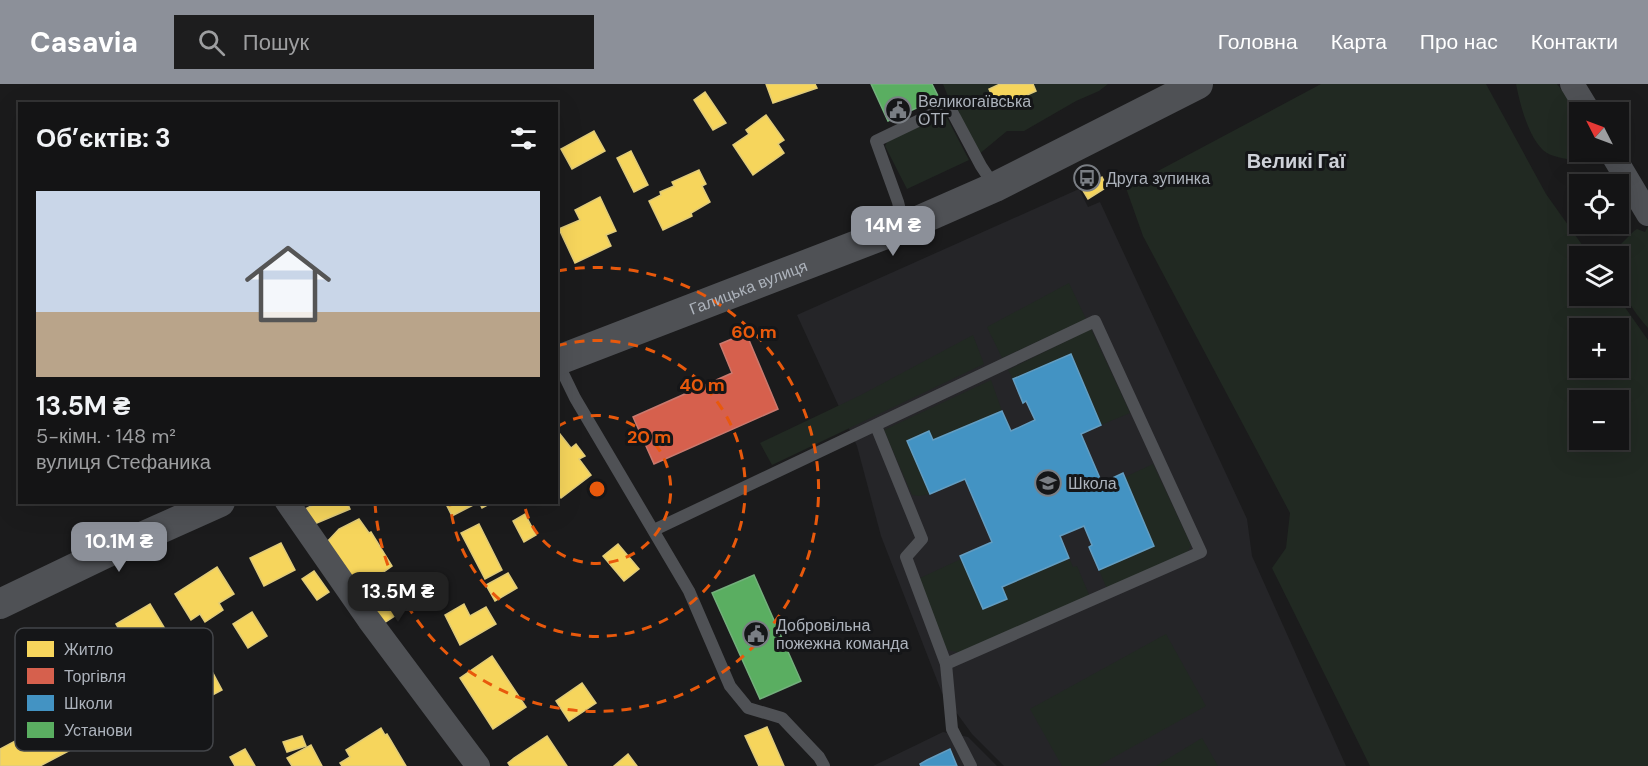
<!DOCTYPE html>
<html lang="uk">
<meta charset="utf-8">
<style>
body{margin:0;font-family:"DM Sans",sans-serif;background:#1d1d1e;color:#f1f3f6;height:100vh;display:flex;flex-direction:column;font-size:22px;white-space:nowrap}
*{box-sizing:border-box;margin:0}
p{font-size:20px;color:#9d9ea0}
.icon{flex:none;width:33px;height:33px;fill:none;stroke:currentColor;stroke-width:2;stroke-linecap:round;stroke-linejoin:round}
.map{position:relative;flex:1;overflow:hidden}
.sheet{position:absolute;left:18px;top:18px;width:540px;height:402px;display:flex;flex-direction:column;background:#141415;border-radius:0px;box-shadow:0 6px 24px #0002,0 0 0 2px #333334}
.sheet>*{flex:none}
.needle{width:39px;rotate:312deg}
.tools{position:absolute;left:1569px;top:18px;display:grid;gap:12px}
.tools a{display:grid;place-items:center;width:60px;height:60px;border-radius:0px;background:#141415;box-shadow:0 6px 24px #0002,0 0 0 2px #333334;font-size:30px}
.price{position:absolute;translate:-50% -51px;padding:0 14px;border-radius:12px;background:#8c9099;color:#fff;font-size:20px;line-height:39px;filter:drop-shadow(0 2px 3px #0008)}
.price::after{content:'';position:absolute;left:50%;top:36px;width:18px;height:14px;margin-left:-9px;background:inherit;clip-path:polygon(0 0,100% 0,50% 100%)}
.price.on{background:#222;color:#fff}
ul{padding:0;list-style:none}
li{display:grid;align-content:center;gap:12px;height:318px;padding:0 18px}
li span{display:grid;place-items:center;height:186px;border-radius:0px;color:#555}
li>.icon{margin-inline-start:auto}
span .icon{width:108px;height:108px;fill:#fffc;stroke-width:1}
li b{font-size:26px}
h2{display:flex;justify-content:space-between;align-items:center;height:72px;padding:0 18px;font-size:26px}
header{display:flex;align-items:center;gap:36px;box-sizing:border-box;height:84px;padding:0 30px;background:#8c9099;color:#fff}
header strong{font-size:28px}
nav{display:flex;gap:33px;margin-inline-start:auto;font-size:21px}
.search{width:420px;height:54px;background:#1d1d1e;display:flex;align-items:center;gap:15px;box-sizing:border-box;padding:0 21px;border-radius:0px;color:#9d9ea0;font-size:22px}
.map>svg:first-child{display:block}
</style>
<header>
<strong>Casavia</strong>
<div class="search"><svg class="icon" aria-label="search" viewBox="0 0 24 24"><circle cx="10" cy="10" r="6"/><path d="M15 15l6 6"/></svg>Пошук</div>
<nav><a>Головна</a><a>Карта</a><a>Про нас</a><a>Контакти</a></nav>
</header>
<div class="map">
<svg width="1648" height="682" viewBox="0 0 1648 682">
<rect width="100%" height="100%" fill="#1b1b1c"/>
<g fill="#252528">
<path d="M1079 105 1088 123 1100 118 1247 435 1252 472 1346 682H1004L972 650 942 609 881 452 857 362 797 231Z"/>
<path d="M943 648 968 653 997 682H873Z"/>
</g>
<g fill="#212922" fill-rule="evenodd">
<path d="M943 0H1108L1099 7 1076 17 1024 47H1007L978 71 956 42 960 29 949 15Z"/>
<path d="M1321 0H1486L1546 110 1590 172H1580V212H1617L1648 256V682H1370L1272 484 1286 464 1290 429 1143 152 1126 104ZM1580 244H1618V284H1580ZM1580 316H1618V356H1580Z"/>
<path d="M1516 0H1557L1579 29 1580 68H1585L1580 77C1570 75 1555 74 1547 69 1529 57 1520 20 1516 0Z"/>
<path d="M945 30 969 76 907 105 885 62 887 58Z"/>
<path d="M1648 142V244C1627 219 1618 205 1618 172H1614L1617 164 1634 147 1637 145 1645 148Z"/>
<path d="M1069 199 1086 235 1002 274 987 243Z"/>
<path d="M1091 245 1130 329 1101 341 1071 270 1013 295 1008 286Z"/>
<path d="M973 251 984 280 772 381 760 359 861 311Z"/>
<path d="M991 296 1002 327 933 356 929 347 907 356 930 410 919 412 912 411 884 346Z"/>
<path d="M1153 380 1191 461 1186 471 1107 505 1099 486 1154 462 1125 393Z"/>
<path d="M1069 474 1073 483 1077 482 1090 513 962 569 947 566 918 495 961 475 983 525 1006 515 1002 503Z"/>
<path d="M1166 550 1206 622 1098 682H1062L1030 625Z"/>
<path d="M1202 654 1218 682H1156Z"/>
</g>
<g fill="#f6d55c" stroke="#e0cb79" stroke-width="1.5">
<path d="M766 0H815L817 4 773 19Z"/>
<path d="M1000 0H1033L1036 7 998 24 989 5Z"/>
<path d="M705 8 726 39 713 46 694 16Z"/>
<path d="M766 31 784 56 778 60 784 69 753 91 733 61 749 50 746 46Z"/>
<path d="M594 47 605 67 572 85 561 65Z"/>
<path d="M631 67 648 101 634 108 617 74Z"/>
<path d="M699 86 706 100 702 102 710 118 691 129 692 132 663 146 649 117 661 111 660 108 674 102 672 98Z"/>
<path d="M1102 93 1107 103 1088 115 1082 105Z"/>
<path d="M600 113 616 147 606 151 611 162 575 179 559 145 580 136 575 126Z"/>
<path d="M556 345 571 364 576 360 585 372 579 375 591 391 561 414 556 408Z"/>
<path d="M319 418H347L350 425 312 441 305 425Z"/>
<path d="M445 418H479L452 432Z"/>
<path d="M479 418H493L482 424Z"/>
<path d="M525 430 536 451 524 458 513 437Z"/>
<path d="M359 435 369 449 371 448 392 482 358 506 325 460 339 445Z"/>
<path d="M479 440 502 486 485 495 461 449Z"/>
<path d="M281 459 295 486 264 502 250 474Z"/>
<path d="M618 460 639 485 624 497 603 472Z"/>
<path d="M217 483 234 510 219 519 223 526 205 538 200 530 191 536 175 510Z"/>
<path d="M314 487 329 508 317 516 302 495Z"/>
<path d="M508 489 517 504 495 517 486 501Z"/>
<path d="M389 497 407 524 384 539 367 512Z"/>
<path d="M150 520 168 550 155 557 159 563 151 568 147 562 134 570 116 540Z"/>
<path d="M464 520 470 532 486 523 496 540 460 561 445 531Z"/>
<path d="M252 528 267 552 248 564 233 540Z"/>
<path d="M198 561 222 606 205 615 193 593 184 598 173 578 182 573 181 571Z"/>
<path d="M492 572 526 623 493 645 460 594Z"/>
<path d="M582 599 596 619 569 637 556 617Z"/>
<path d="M68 629 84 659 40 682H0V665Z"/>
<path d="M767 643 784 682H759L745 652Z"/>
<path d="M381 644 385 651 387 650 406 682H342L340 679 350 673 346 666Z"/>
<path d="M302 652 306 662 287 668 283 658Z"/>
<path d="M547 652 567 682H510L508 679 514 674Z"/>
<path d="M311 661 322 682H292L287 674Z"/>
<path d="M245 665 255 682H235L230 673Z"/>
<path d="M628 670 637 682H614Z"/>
</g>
<path fill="#d6604d" stroke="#ca796e" stroke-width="1.5" d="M746 249 778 325 654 380 633 333 732 289 720 260Z"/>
<g fill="#4393c3" stroke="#639dc1" stroke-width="1.5">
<path d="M1071 270 1101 341 1081 350 1102 399 1123 389 1154 462 1099 486 1089 463 1092 461 1084 442 1060 452 1069 474 1002 503 1007 515 983 525 960 472 992 458 965 395 930 410 907 357 929 347 933 356 1002 327 1011 347 1035 336 1026 317 1023 319 1013 295Z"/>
<path d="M950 665 957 682H921L920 680 927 676Z"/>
</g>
<g fill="#5aae61" stroke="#73b07c" stroke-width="1.5">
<path d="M871 0H932L939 14 888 37Z"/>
<path d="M754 491 801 597 760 615 712 509Z"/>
</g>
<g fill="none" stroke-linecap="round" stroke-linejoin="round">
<g stroke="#4f5155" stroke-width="12">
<path d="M904 143 898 118 876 57 949 22 981 82 995 103"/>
<path d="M557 277 575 314 689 507 730 602 748 624 782 634 819 673 824 682"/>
<path d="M654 446 1095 237 1201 468 946 580 906 473 922 455 876 342"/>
<path d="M946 580 952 645 971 682"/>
</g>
<g stroke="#4f5155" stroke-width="24">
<path d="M1572 0 1589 28"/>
<path d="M1611 68 1648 130"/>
<path d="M287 418 369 536 478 682"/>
</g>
<g stroke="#4f5155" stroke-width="30">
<path id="s1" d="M556 277 904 143 995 103 1198 0"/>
<path d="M0 520 106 469 220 418"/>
</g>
</g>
<g fill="none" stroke="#e8590c" stroke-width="3" stroke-dasharray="10 8">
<path d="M557 343A74 74 0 1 1 524 419"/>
<path d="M557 262A148 148 0 1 1 450 419"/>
<path d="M557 187A222 222 0 1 1 375 419"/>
</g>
<defs>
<g id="civic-ring" transform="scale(1.35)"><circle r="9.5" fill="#151618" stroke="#7a7e84" stroke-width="1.5"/><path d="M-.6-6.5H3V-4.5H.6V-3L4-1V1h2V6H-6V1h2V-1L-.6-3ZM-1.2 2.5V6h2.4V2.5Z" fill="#7a7e84"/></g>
<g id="bus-ring" transform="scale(1.35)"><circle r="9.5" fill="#151618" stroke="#7a7e84" stroke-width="1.5"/><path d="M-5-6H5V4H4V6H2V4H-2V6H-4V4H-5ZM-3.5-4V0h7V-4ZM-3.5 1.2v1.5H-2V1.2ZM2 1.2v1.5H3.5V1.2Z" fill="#7a7e84"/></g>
<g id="school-ring" transform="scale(1.35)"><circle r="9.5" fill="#151618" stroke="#7a7e84" stroke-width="1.5"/><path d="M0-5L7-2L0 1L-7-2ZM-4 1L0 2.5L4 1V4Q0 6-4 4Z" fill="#7a7e84"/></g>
</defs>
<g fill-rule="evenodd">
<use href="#civic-ring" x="898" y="26"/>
<use href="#bus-ring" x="1087" y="94"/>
<use href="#school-ring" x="1048" y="399"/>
<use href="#civic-ring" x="756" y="550"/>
</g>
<g text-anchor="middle" stroke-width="6" stroke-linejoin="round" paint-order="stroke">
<g font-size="16" fill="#adb3bc" stroke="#151618" text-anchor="start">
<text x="918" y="23">Великогаївська<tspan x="918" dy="18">ОТГ</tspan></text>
<text x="1106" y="100">Друга зупинка</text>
<text x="1068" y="405">Школа</text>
<text x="776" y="547">Добровільна<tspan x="776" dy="18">пожежна команда</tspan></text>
</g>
<g font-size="16" fill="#adb3bc" stroke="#151618">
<text dy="6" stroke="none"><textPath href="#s1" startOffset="206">Галицька вулиця</textPath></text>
</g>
<g font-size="20" font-weight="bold" fill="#ced1d8" stroke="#151618">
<text x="1296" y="84">Великі Гаї</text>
</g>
</g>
<rect x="15" y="544" width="198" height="123" rx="9" fill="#151618" stroke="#434549" stroke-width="1.5"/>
<rect x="27" y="557" width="27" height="16" fill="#f6d55c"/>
<rect x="27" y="584" width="27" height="16" fill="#d6604d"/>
<rect x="27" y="611" width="27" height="16" fill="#4393c3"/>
<rect x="27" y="638" width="27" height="16" fill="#5aae61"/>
<g font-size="16" fill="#adb3bc">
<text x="64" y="571">Житло</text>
<text x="64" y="598">Торгівля</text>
<text x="64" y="625">Школи</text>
<text x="64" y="652">Установи</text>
</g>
<circle cx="597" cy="405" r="9" fill="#e8590c" stroke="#151618" stroke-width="3"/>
<g font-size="18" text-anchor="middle" font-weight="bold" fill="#e8590c" stroke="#151618" stroke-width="6" stroke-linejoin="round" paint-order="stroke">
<text x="754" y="254">60 m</text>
<text x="702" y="307">40 m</text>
<text x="649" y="359">20 m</text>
</g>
</svg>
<div class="tools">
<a><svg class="needle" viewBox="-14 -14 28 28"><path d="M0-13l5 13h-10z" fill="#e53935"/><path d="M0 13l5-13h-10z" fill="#9d9ea0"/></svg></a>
<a><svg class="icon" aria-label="locate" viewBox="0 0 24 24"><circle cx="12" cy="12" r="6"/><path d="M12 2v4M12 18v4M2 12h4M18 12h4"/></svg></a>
<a><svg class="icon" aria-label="layers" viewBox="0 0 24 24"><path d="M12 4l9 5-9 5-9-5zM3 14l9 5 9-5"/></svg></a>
<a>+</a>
<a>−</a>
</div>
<b class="price" style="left:893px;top:173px">14M ₴</b>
<b class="price" style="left:119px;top:489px">10.1M ₴</b>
<b class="price on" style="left:398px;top:539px">13.5M ₴</b>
<section class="sheet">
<h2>Об’єктів: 3<svg class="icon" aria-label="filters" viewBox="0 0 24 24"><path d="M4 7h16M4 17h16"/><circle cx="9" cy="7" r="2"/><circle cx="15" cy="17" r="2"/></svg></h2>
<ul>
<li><span style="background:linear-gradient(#c9d6e8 65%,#b9a48a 0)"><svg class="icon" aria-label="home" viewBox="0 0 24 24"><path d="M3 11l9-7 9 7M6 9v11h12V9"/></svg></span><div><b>13.5M ₴</b><p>5-кімн. · 148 m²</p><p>вулиця Стефаника</p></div></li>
</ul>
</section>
</div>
